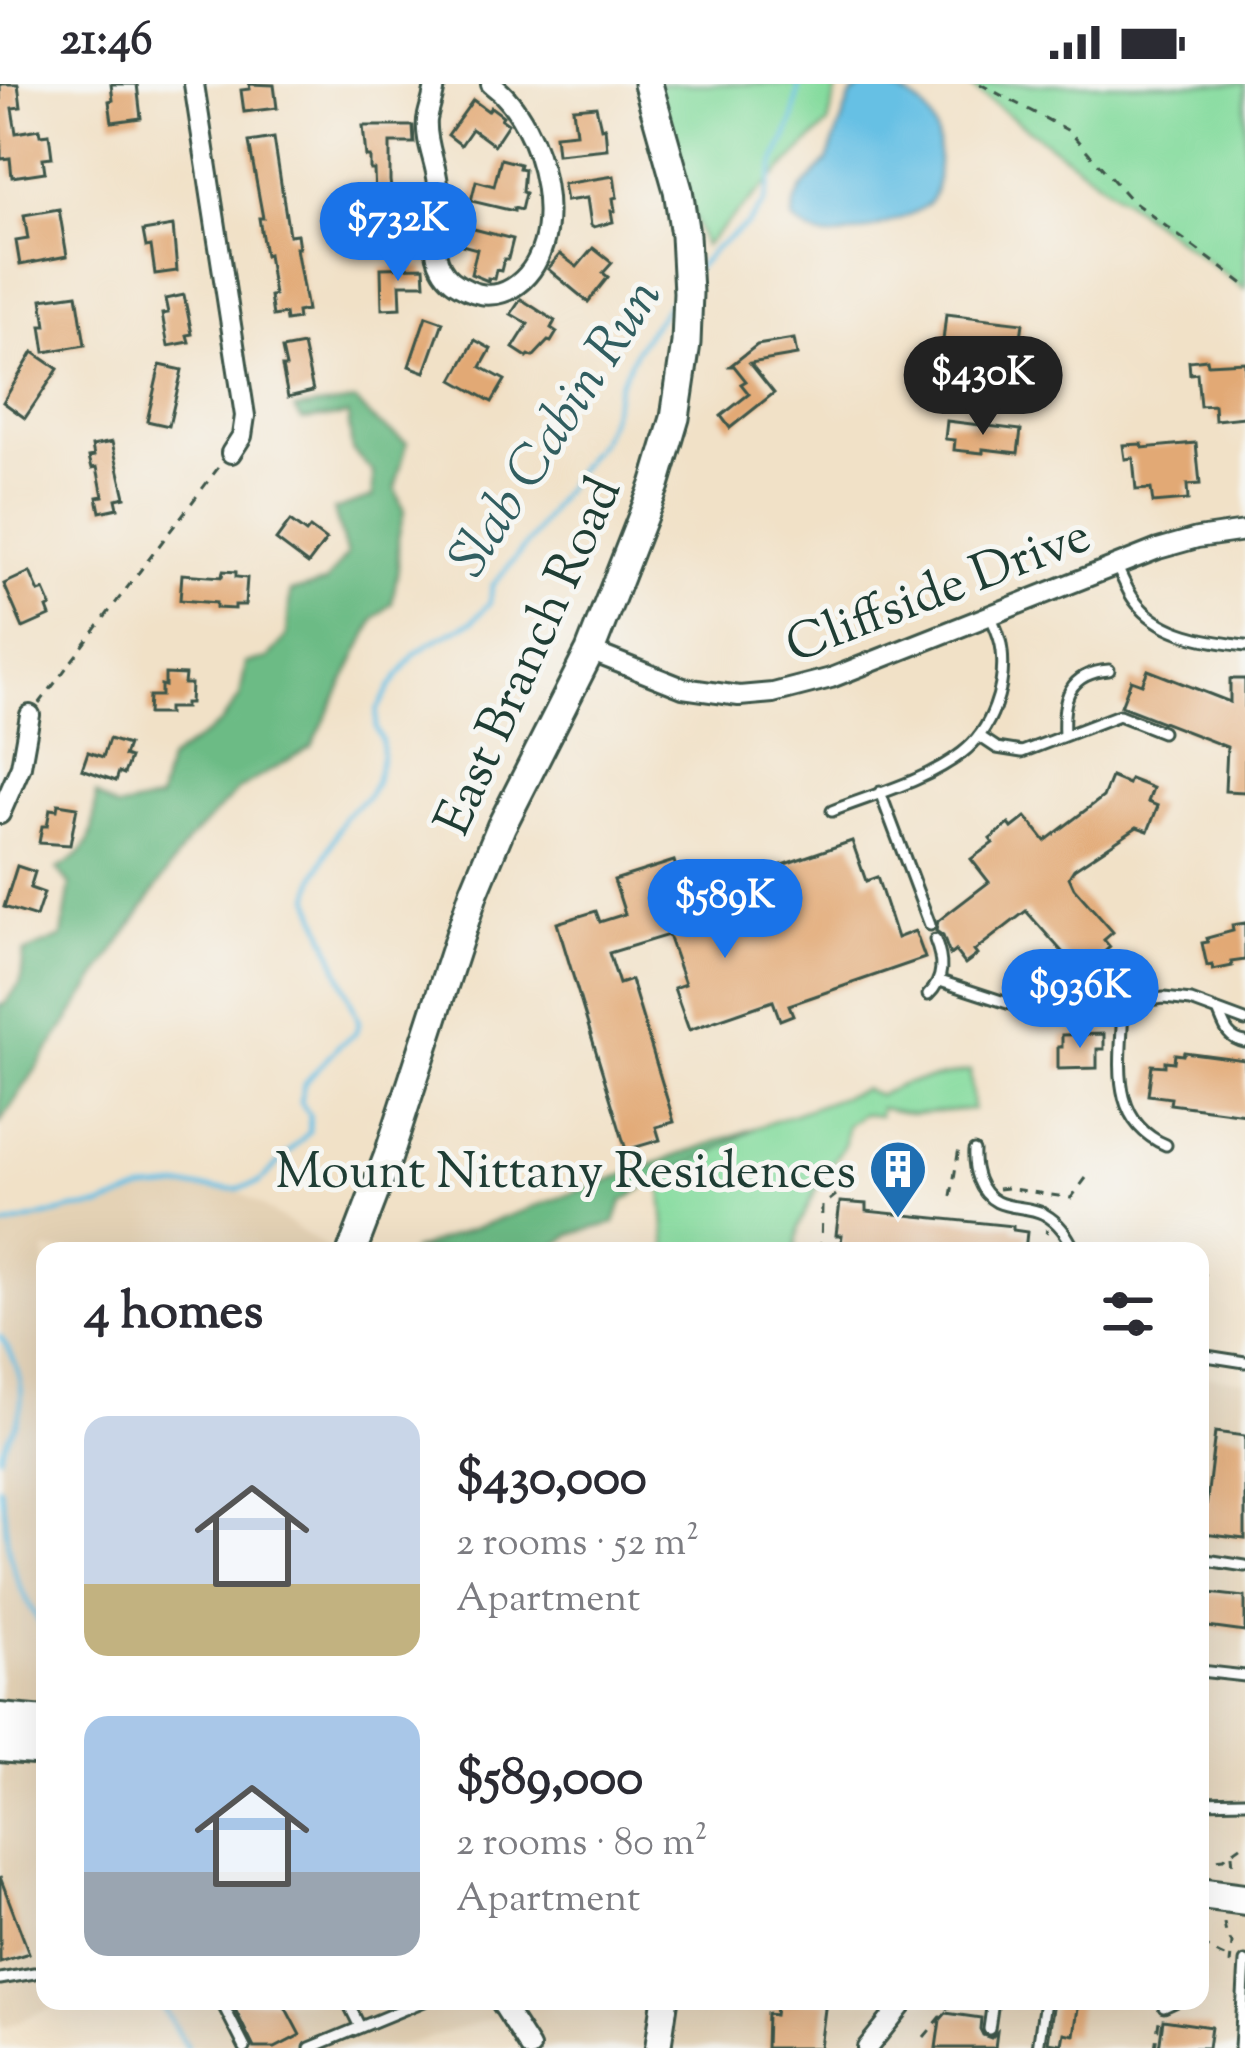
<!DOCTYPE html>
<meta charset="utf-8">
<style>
body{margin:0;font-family:"Sorts Mill Goudy",serif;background:#f2f2f3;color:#2b2b33;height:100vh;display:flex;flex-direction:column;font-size:45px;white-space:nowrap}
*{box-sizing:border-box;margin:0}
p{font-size:39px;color:#7c7c81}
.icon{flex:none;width:66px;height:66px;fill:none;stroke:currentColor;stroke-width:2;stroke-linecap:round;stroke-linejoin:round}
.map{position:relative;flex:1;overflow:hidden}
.drawer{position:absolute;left:36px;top:1158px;width:1173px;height:768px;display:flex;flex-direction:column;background:#fff;border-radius:24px;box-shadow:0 12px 48px #0002}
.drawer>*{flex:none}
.price{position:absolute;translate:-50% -102px;padding:0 27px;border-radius:42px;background:#1a73e8;color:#fff;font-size:39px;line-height:78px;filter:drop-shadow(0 3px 6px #0008)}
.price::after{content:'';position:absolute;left:50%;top:72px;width:36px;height:27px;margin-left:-18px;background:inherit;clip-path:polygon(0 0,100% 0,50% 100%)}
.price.current{background:#222;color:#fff}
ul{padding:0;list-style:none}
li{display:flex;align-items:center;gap:36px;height:300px;padding:0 48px}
li span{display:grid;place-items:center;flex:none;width:336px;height:240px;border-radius:24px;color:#555}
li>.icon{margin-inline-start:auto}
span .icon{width:144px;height:144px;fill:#fffc;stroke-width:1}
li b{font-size:51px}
h2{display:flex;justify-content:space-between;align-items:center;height:144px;padding:0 48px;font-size:51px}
.status{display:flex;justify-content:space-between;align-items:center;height:84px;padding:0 60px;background:#fff;direction:ltr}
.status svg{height:33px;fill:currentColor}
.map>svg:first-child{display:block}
</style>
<div class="status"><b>21:46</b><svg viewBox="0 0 49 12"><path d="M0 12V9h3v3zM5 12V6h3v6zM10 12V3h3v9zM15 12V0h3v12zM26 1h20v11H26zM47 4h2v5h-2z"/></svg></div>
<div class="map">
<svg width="1245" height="1964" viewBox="0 0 1245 1964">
<rect width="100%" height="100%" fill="#f6f6f2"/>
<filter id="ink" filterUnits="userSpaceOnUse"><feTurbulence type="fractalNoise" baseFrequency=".00833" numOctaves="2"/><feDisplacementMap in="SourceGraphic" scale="24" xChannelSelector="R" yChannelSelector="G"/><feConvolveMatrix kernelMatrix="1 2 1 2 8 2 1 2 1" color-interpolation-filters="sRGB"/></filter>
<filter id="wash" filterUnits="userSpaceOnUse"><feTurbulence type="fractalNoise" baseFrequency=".004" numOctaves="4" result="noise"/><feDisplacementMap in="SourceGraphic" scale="48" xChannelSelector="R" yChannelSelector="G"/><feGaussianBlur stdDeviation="2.7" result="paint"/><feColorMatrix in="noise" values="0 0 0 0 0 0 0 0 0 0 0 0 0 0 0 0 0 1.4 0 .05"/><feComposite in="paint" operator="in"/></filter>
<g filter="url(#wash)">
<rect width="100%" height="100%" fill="#f1e1c7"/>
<g fill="#e4d2b5">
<path d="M179 1103 236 1105 332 1167H45V1917H67L0 1945V1143L73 1125 102 1122 144 1106Z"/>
<path d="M1200 1291 1245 1297V1964H530L507 1930 394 1964H187L159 1917H1200Z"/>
</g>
<g fill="#85db9e" stroke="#528c69" stroke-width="3">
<path d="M648 0H838L828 40 704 162Z"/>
<path d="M967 0H1245V205Z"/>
<path d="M970 987 973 1025 912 1030 880 1024 879 1032 862 1030 847 1041 845 1059 818 1101 799 1142 795 1167H667L661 1092 709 1070 755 1044 864 1005 879 1011 903 1000Z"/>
</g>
<g fill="#6cbb85" stroke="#467c5c" stroke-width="3">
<path d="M356 317 372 335 407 359 395 404 404 428 398 454V484L392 519 375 534 312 662 239 705 187 758 0 1039V921H4L21 899 24 869 62 853 70 801 57 785C94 767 93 749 96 711L117 725 159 716 168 677 220 640 240 613 246 579 268 575 287 551 290 508 325 499 347 471 334 426 373 413V388L352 366 348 331 302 336 295 325Z"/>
<path d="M755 1044 708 1071 661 1092 622 1118 615 1139 572 1150 555 1162 556 1167H410Z"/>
</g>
<path fill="#66c0e4" stroke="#427e8c" stroke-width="3" d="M866 1C913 4 943 29 938 79 937 91 938 106 931 116 920 132 845 155 826 153 814 151 802 144 793 136L794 122 801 106 827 77 851 12Z"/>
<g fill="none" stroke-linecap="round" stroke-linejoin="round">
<g stroke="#66c0e4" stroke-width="4.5">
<path d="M696 185 714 165 747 141 765 118 775 78 793 37 799 0"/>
<path d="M0 1143 73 1125 102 1122 144 1106 179 1103 236 1105 259 1099 309 1048 310 1031 300 1018 304 1000 339 961 355 950 359 938 310 813 316 791 345 732 367 713 375 700 382 671V657L376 644 377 626 391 602 414 571 430 559 473 537 490 518 492 502 532 454 574 390 600 357 610 335 619 300 639 261 677 208"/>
<path d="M0 1252C18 1277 28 1306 17 1337 11 1351 3 1357 0 1372"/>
<path d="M0 1403C5 1422 5 1441 8 1460 13 1494 28 1520 45 1548"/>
<path d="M159 1917 187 1964"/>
</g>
</g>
<g id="blocks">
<g fill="#e2a974">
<path d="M0 0H18L21 23 12 24 16 49 39 45 40 51 49 50 52 73 43 74 45 88 12 93 10 74 1 75Z"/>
<path d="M111 0H137L141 34 112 38 109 17 113 16Z"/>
<path d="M249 0 274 1 277 24 244 28 241 6 250 5Z"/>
<path d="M473 16 488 27 491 23 503 32 501 35 508 40 494 61 472 45 461 61 448 51Z"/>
<path d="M596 22 601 44 605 43 607 65 557 70 555 51 576 49 573 24Z"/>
<path d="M363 42H413L414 59H390V97L395 133 418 130 420 149 372 156 370 123 373 122 371 112H375L374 86H370V73H366Z"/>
<path d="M274 54 289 151 297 150 299 164H296L307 226 297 228 298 235 286 237 285 230 273 232 270 212 274 211 268 170 265 171 259 134H263L249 58Z"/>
<path d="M501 75 520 80 519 84 524 85 522 108 525 109 521 126 514 124V127L471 117 476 97 494 102Z"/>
<path d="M614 92 617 113 613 114 615 127H611L613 138 594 143 591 141 587 114 566 117 563 100Z"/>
<path d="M59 125 67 172 20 181 16 157 28 155 24 131Z"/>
<path d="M173 142 177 187 155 190 151 162 146 163 143 147Z"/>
<path d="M462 142 513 155 508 175H504L501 187 496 186 494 195 488 194V197L471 190 477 165 458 160Z"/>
<path d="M593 164 612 179 603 189 608 193 588 218 548 185 560 170 577 183Z"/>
<path d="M424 183 425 200H400L401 224 382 225 381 184Z"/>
<path d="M77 210 85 261 45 268 41 242H46L42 215Z"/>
<path d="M184 211 192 250 187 251 189 258 168 262 162 230 168 229 165 215Z"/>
<path d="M521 215 555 237 551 244 557 248 551 258 548 257 533 273 529 271 527 273 513 264 528 240 511 230Z"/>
<path d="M946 230 1023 239 1018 274 942 266Z"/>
<path d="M426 232 443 238 425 288 409 282Z"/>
<path d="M794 255 797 271 750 279 774 309 730 344 721 332 749 310 741 300 746 297 734 282H730L757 261Z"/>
<path d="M475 256 491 265 481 283 505 296 492 318 453 296Z"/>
<path d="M303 261 313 307 288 313 282 283H286L282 265Z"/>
<path d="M33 268 58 285 25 334 3 318Z"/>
<path d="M1207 275 1208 280 1245 278V333L1215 336 1214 321 1200 322 1197 289 1190 290 1189 277Z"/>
<path d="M160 281 182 286 169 342 147 337Z"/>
<path d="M947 337 1021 346 1018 369 983 365V369L954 366 955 356 945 355Z"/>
<path d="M112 358 125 413 116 415 118 424 100 428 97 413 103 412 97 383 92 384 89 373 94 372 92 362Z"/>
<path d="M1196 359 1200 400 1187 401 1188 416 1153 419 1151 405 1136 406 1133 374 1125 375 1123 361 1142 360 1143 364Z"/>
<path d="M290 437 306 449 310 444 326 456 308 480 276 456Z"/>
<path d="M223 487 236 488V493L247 494 245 521H235V525L216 524V519L180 516 182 490 222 493Z"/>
<path d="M30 488 39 508 44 506 51 522 47 524 50 532 23 544 4 500Z"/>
<path d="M1148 586 1230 618V595H1245V708L1225 707 1227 663 1121 622 1131 596 1142 600Z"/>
<path d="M165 590 185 591 184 600H191L190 619H185V624H168V630H148L149 612H161V601L165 602Z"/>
<path d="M109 655 128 661 124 672 130 674 124 690 119 688 116 697 82 685 88 668 103 673Z"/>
<path d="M1111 693 1128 700 1130 695 1153 704 1148 718 1158 722 1148 747 1137 743 1074 785 1069 793 1074 804 1113 848 1104 856 1110 863 1088 882 1081 873 1073 880 1026 827 974 867 977 871 965 880 955 867 950 871 943 852 936 847 938 837 989 798 971 775 993 759 990 755 1009 740 1012 744 1026 733 1045 757 1103 713Z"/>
<path d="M58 720 77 723 70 761 39 759 42 742H47L50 725 57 726Z"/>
<path d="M852 757 866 797 877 793 897 854 915 847 925 874 789 921 793 931 780 936 773 917 689 946 674 904 685 900 668 851 609 869 619 900 631 896 674 1038 656 1043 660 1056 626 1066 557 839 596 827 600 838 625 830 614 796 674 777 681 799 697 805 728 794 741 827 789 810 779 782Z"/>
<path d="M17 782 35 788 30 804 44 809 36 833 4 823Z"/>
<path d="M1245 839V876L1231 878 1232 882 1213 886 1212 881 1207 882 1202 859 1208 858 1207 854 1233 847 1232 841Z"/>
<path d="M1104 950V965H1097V984L1058 985V963H1062V951Z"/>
<path d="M1184 968 1245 976V1030L1170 1020 1171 1014 1148 1011 1152 981 1165 982V977L1174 978 1175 970 1183 971Z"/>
<path d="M840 1118 866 1120V1127L1013 1142V1146L1027 1148 1025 1167H840L842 1151H836Z"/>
<path d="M1215 1348 1245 1352V1455L1203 1450Z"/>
<path d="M1200 1508 1245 1513V1548L1200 1542Z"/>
<path d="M0 1793 29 1869 0 1878Z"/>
<path d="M231 1917H282L300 1951 275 1964H254Z"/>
<path d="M777 1917H826L820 1964H766L767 1930 775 1931Z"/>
<path d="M1054 1917H1079L1074 1951 1064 1949 1062 1960 1048 1958Z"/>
<path d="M946 1929 981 1934 980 1945 983 1951 991 1954 997 1948 995 1964H936L940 1936Z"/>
<path d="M1163 1936 1211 1943 1208 1964H1159Z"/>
</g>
</g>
</g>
<g filter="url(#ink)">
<use href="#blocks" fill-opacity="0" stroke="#3e564a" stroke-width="3"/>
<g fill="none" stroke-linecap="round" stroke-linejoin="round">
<g stroke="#3e564a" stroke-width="15">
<g id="service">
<path d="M1116 481C1123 495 1129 512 1140 523 1166 552 1208 557 1245 562"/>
<path d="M1064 651C1062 615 1068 589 1109 586"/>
<path d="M979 652 997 664 1022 668 1119 631 1162 648"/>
<path d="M880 708 930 841"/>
<path d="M832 727C875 710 926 697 962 669 992 646 1006 603 1002 567 1001 554 995 542 990 531"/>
<path d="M940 897 1029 926H1066L1164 914 1191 917 1245 937"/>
<path d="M928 911C945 895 943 876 935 856"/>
<path d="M1123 917C1123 971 1105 1035 1166 1061"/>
<path d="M1219 929C1225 944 1228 955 1245 958"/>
<path d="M974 1067C973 1085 979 1109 997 1118 1011 1125 1029 1122 1044 1130 1060 1139 1067 1151 1075 1167"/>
<path d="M1200 1271 1245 1278"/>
<path d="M1200 1475 1245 1482"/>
<path d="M1200 1587 1245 1592"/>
<path d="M1200 1718 1245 1717"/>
<path d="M0 1895 34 1889"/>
<path d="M221 1917 245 1964"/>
<path d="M347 1917 360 1943"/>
<path d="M1164 1923 1177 1917"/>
<path d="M989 1945 993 1917"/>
<path d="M310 1964 424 1917"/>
<path d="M1038 1964 1045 1917"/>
<path d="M1240 1964 1245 1878"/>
</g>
</g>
<g stroke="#3e564a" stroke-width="24">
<g id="minor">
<path d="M194 0 245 332 242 352 231 369"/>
<path d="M435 0C434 13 429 24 427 36 425 58 436 79 438 100 440 126 428 159 441 183 447 195 457 201 468 206 483 213 499 212 512 204 576 164 544 38 491 0"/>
<path d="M590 567 683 604 739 612 773 609 831 594 1158 465 1197 454 1245 447"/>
<path d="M0 730 21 682 30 631"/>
<path d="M500 1917 530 1964"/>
<path d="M867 1964 905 1917"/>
</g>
</g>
<g stroke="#3e564a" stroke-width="30">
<path id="tertiary" d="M658 1964 665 1917"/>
</g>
<g stroke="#3e564a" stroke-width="33">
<path id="secondary" d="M352 1167 388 1073 474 808 501 743 590 567 655 401 675 334 686 259 688 209 685 151 678 106 648 0"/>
</g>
<g stroke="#3e564a" stroke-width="36">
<g id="primary">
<path d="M0 1635 45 1639"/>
<path d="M0 1662 45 1666"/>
<path d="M1200 1809 1245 1815"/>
</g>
</g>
<g stroke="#3e564a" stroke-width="3" stroke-dasharray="9 9" stroke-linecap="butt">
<path d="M980 0 1069 47 1132 117 1245 201"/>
<path d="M39 620 218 384"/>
<path d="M998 1105 1007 1104 1071 1114 1086 1094"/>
<path d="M951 1112 959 1064"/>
<path d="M905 1131 907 1119"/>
<path d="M821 1167 822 1122 836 1111"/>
<path d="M1043 1167 1047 1145"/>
<path d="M1200 1196 1207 1188"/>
<path d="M1232 1770 1233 1784"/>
<path d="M1200 1777 1224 1774 1245 1759"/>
<path d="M1224 1839 1226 1850 1232 1859 1230 1881"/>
<path d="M1200 1862C1212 1864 1217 1872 1229 1874"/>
<path d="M924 1953 949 1923 979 1925"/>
<path d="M1155 1964 1159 1937"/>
</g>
<use href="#service" stroke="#fff" stroke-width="9"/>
<use href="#minor" stroke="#fff" stroke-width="18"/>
<use href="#tertiary" stroke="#fff" stroke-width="24"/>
<use href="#secondary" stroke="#fff" stroke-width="27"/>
<use href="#primary" stroke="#fff" stroke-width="30"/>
</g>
</g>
<defs>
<g id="building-pin" transform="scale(3)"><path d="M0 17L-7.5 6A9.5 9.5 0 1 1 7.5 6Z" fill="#1f6fb2" stroke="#f6f6f2"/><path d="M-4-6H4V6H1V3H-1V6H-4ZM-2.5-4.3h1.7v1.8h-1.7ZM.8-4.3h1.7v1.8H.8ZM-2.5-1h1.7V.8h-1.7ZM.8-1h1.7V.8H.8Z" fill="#fff"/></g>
</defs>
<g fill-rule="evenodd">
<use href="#building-pin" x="898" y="1085"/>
</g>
<g text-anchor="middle" stroke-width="10" stroke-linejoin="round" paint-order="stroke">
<g font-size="51" fill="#1f3d34" stroke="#f6f6f2">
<text transform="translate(937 504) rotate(-21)" y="18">Cliffside Drive</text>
<text transform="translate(526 571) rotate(-66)" y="18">East Branch Road</text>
</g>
<g font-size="51" fill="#1f3d34" stroke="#f6f6f2" text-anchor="end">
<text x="856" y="1103">Mount Nittany Residences</text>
</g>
<g font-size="54" font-style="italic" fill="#315e60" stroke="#f6f6f2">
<text transform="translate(553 342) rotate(-57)" y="19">Slab Cabin Run</text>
</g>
</g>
</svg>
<b class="price" style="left:398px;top:200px">$732K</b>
<b class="price current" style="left:983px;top:354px">$430K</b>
<b class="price" style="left:725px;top:877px">$589K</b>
<b class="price" style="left:1080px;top:967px">$936K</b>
<section class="drawer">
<h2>4 homes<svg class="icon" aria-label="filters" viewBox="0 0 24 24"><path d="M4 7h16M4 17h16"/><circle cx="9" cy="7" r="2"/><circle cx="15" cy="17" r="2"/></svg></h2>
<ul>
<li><span style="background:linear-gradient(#c9d6e8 70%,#c2b280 0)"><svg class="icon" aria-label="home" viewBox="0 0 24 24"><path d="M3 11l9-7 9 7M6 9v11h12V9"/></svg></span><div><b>$430,000</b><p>2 rooms · 52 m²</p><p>Apartment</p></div></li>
<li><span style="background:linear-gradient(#a9c7e8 65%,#9aa5b1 0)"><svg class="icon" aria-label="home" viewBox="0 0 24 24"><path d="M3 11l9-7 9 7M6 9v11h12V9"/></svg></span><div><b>$589,000</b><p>2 rooms · 80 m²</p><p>Apartment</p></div></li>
</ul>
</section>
</div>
